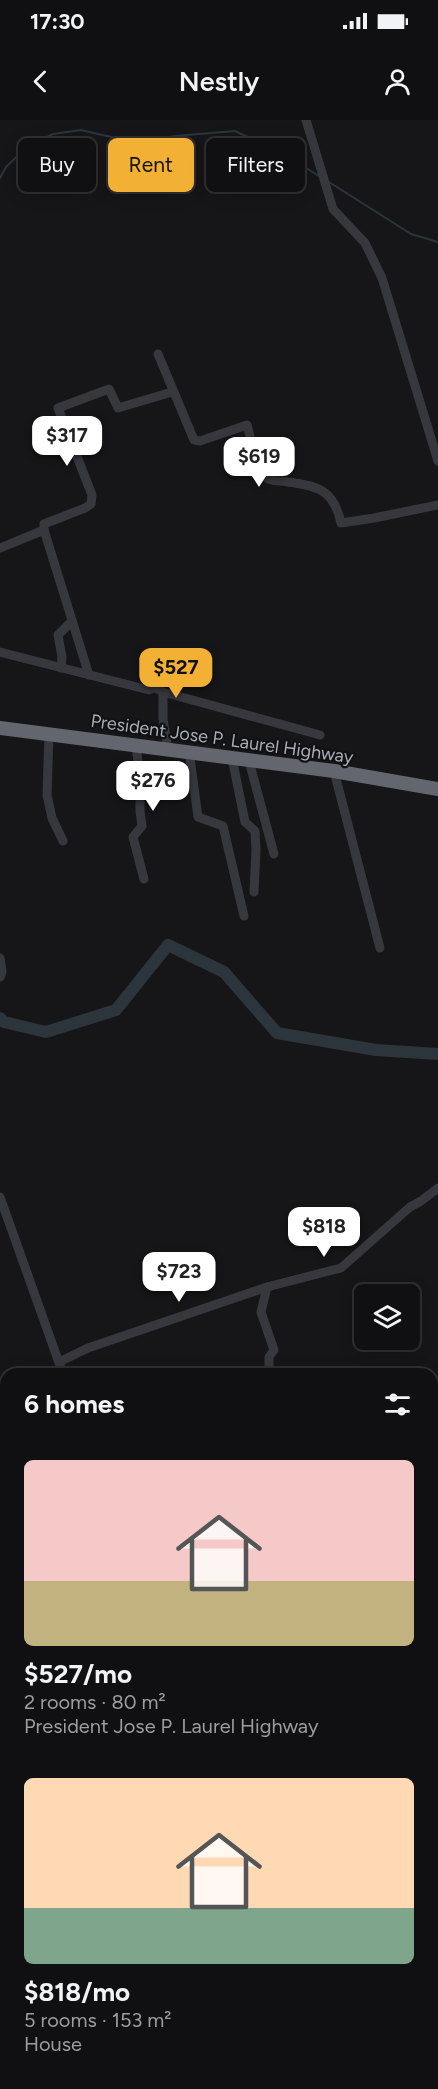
<!DOCTYPE html>
<meta charset="utf-8">
<style>
body{margin:0;font-family:Figtree,sans-serif;background:#19191b;color:#f1f3f6;height:100vh;display:flex;flex-direction:column;font-size:22px;white-space:nowrap}
*{box-sizing:border-box;margin:0}
p{font-size:20px;color:#9c9d9f}
.icon{flex:none;width:33px;height:33px;fill:none;stroke:currentColor;stroke-width:2;stroke-linecap:round;stroke-linejoin:round}
.map{position:relative;flex:1;overflow:hidden}
.sheet{position:absolute;left:0px;top:1248px;width:438px;height:722px;display:flex;flex-direction:column;background:#101012;border-radius:18px 18px 0 0;box-shadow:0 3px 15px #0003,0 0 0 2px #303032}
.sheet>*{flex:none}
.hud{position:absolute;left:18px;top:18px;width:402px;height:54px;display:flex;gap:12px}
.fabs{position:absolute;left:354px;top:1164px;display:grid;gap:12px}
.fabs a{display:grid;place-items:center;width:66px;height:66px;border-radius:9px;background:#101012;box-shadow:0 3px 15px #0003,0 0 0 2px #303032;font-size:30px}
.price{position:absolute;translate:-50% -51px;padding:0 14px;border-radius:12px;background:#fff;color:#222;font-size:20px;line-height:39px;filter:drop-shadow(0 2px 3px #0008)}
.price::after{content:'';position:absolute;left:50%;top:36px;width:18px;height:14px;margin-left:-9px;background:inherit;clip-path:polygon(0 0,100% 0,50% 100%)}
.price.current{background:#f2b134;color:#111}
ul{padding:0;list-style:none}
li{display:grid;align-content:center;gap:12px;height:318px;padding:0 24px}
li span{display:grid;place-items:center;height:186px;border-radius:9px;color:#555}
li>.icon{margin-inline-start:auto}
span .icon{width:108px;height:108px;fill:#fffc;stroke-width:1}
li b{font-size:26px}
h2{display:flex;justify-content:space-between;align-items:center;height:72px;padding:0 24px;font-size:26px}
.chip{padding:0 21px;border-radius:9px;background:#101012;box-shadow:0 3px 15px #0003,0 0 0 2px #303032;font-size:21px;line-height:54px}
.chip.current{background:#f2b134;color:#111}
.status{display:flex;justify-content:space-between;align-items:center;height:42px;padding:0 30px;background:#101012;direction:ltr}
.status svg{height:16px;fill:currentColor}
header{display:flex;justify-content:space-between;align-items:center;height:78px;padding:0 24px;background:#101012;font-size:27px;font-weight:600}
.map>svg:first-child{display:block}
</style>
<div class="status"><b>17:30</b><svg viewBox="0 0 49 12"><path d="M0 12V9h3v3zM5 12V6h3v6zM10 12V3h3v9zM15 12V0h3v12zM26 1h20v11H26zM47 4h2v5h-2z"/></svg></div>
<header><svg class="icon" aria-label="back" viewBox="0 0 24 24"><path d="M15 5l-7 7 7 7"/></svg>Nestly<svg class="icon" aria-label="person" viewBox="0 0 24 24"><circle cx="12" cy="8" r="4"/><path d="M4 21q1-7 8-7t8 7"/></svg></header>
<div class="map">
<svg width="438" height="1969" viewBox="0 0 438 1969">
<rect width="100%" height="100%" fill="#161618"/>
<g fill="none" stroke-linecap="round" stroke-linejoin="round">
<g stroke="#2c353c" stroke-width="2">
<path d="M0 58 6 47 27 27 53 14 81 10 137 23 175 16 235 11 284 34 319 56"/>
<path d="M329 62 411 114 438 122"/>
</g>
<path stroke="#2c353c" stroke-width="12" d="M0 898 4 902 46 912 116 890 168 825 224 852 277 913 376 930 438 934"/>
<g stroke="#37383d" stroke-width="9">
<path d="M306 0 333 89 365 123 382 158 438 341"/>
<path d="M158 234 194 320 200 321 247 305C250 315 257 348 262 354 270 363 278 360 288 362 318 366 334 370 341 403L374 398 438 385"/>
<path d="M0 428 44 410"/>
<path d="M0 532 149 570 154 567 163 572V599L168 629"/>
<path d="M61 548 62 537 58 515 72 501"/>
<path d="M89 555 44 410V404L85 388 91 384 92 375 58 288 109 269 118 288 172 272"/>
<path d="M163 572 320 615"/>
<path d="M49 614 47 675 52 698 63 721"/>
<path d="M136 625 140 659V691L142 706 133 717 144 759"/>
<path d="M189 631 198 697 223 706 244 796"/>
<path d="M232 638 245 702 255 711 256 730 254 772"/>
<path d="M249 641 274 734"/>
<path d="M334 651 380 828"/>
<path d="M0 838 2 852 0 857"/>
<path d="M0 1077 63 1254"/>
<path d="M267 1167 261 1192 274 1230 269 1237V1254"/>
<path d="M59 1242 88 1228 267 1167 341 1148 410 1087 421 1081 438 1068"/>
<path d="M0 1337 6 1334"/>
<path d="M6 1466V1476"/>
<path d="M435 1760 438 1769"/>
<path d="M44 1969 52 1964"/>
</g>
<path stroke="#63666e" stroke-width="14" d="M0 608 334 651 438 669"/>
</g>
<g text-anchor="middle" stroke-width="4.5" stroke-linejoin="round" paint-order="stroke">
<g font-size="18" fill="#a8adb8" stroke="#111113">
<text transform="translate(222 619) rotate(8)" y="6">President Jose P. Laurel Highway</text>
</g>
</g>
</svg>
<div class="fabs">
<a><svg class="icon" aria-label="layers" viewBox="0 0 24 24"><path d="M12 4l9 5-9 5-9-5zM3 14l9 5 9-5"/></svg></a>
</div>
<b class="price" style="left:67px;top:347px">$317</b>
<b class="price" style="left:259px;top:368px">$619</b>
<b class="price current" style="left:176px;top:579px">$527</b>
<b class="price" style="left:153px;top:692px">$276</b>
<b class="price" style="left:324px;top:1138px">$818</b>
<b class="price" style="left:179px;top:1183px">$723</b>
<div class="hud">
<a class="chip">Buy</a>
<a class="chip current">Rent</a>
<a class="chip">Filters</a>
</div>
<section class="sheet">
<h2>6 homes<svg class="icon" aria-label="filters" viewBox="0 0 24 24"><path d="M4 7h16M4 17h16"/><circle cx="9" cy="7" r="2"/><circle cx="15" cy="17" r="2"/></svg></h2>
<ul>
<li><span style="background:linear-gradient(#f6c9c9 65%,#c2b280 0)"><svg class="icon" aria-label="home" viewBox="0 0 24 24"><path d="M3 11l9-7 9 7M6 9v11h12V9"/></svg></span><div><b>$527/mo</b><p>2 rooms · 80 m²</p><p>President Jose P. Laurel Highway</p></div></li>
<li><span style="background:linear-gradient(#ffd9b3 70%,#7fa58c 0)"><svg class="icon" aria-label="home" viewBox="0 0 24 24"><path d="M3 11l9-7 9 7M6 9v11h12V9"/></svg></span><div><b>$818/mo</b><p>5 rooms · 153 m²</p><p>House</p></div></li>
</ul>
</section>
</div>
